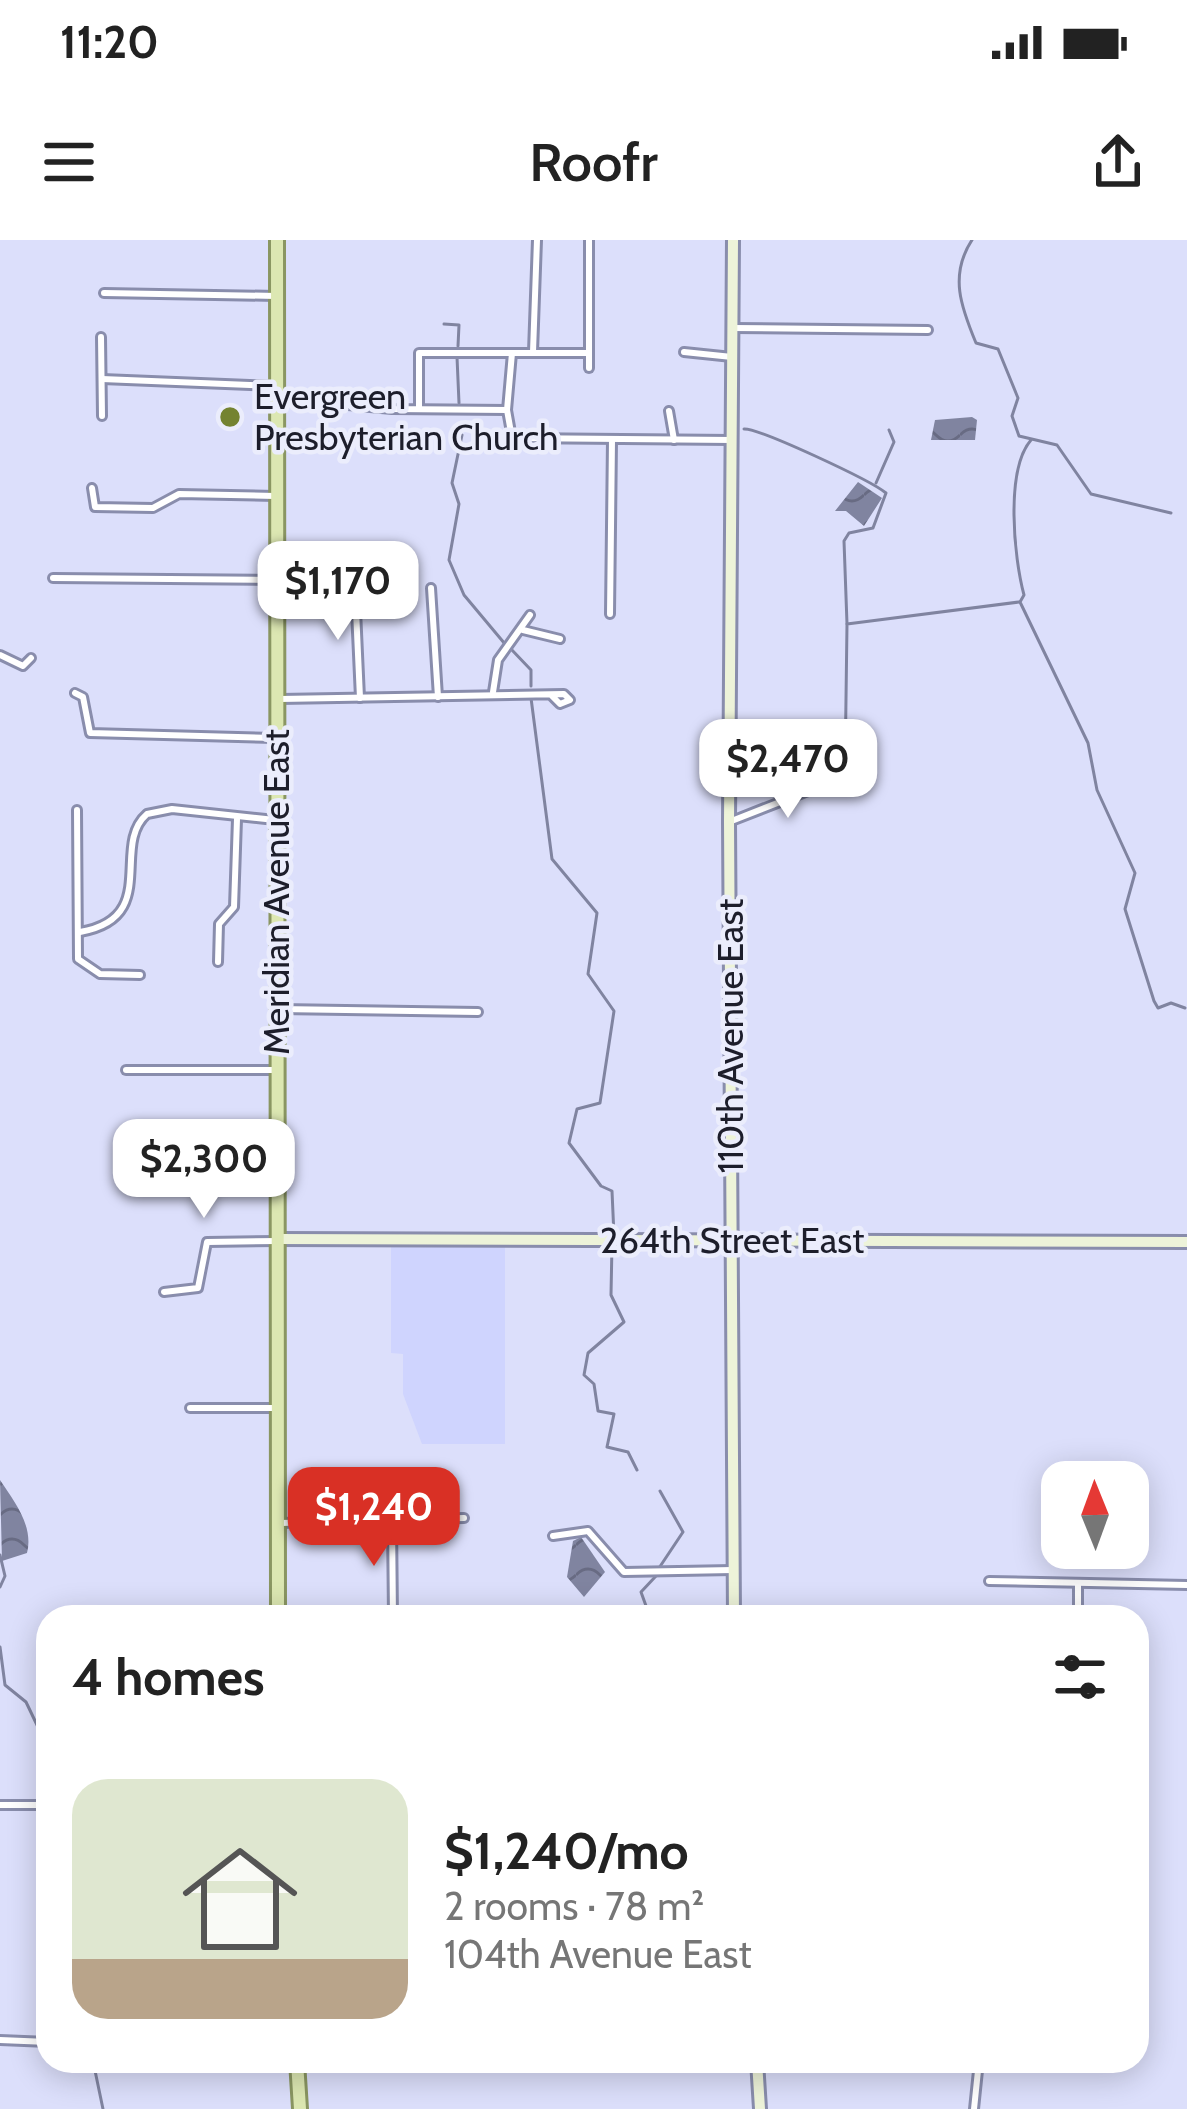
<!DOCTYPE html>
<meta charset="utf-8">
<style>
body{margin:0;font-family:Cabin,sans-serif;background:#f2f2f2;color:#222;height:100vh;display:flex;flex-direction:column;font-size:45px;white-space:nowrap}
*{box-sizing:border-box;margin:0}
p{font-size:39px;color:#767676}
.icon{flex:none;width:66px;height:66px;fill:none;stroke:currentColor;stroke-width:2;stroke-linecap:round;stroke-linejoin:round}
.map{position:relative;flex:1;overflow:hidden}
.details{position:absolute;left:36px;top:1365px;width:1113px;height:468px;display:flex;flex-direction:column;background:#fff;border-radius:36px;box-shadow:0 6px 30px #0003}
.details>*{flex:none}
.needle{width:78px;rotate:359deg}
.buttons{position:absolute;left:1041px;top:1221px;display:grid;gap:24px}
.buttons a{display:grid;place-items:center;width:108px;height:108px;border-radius:24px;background:#fff;box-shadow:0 6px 30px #0003;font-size:60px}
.price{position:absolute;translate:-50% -102px;padding:0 27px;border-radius:24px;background:#fff;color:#222;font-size:39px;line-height:78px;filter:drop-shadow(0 3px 6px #0008)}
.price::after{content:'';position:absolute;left:50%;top:72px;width:36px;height:27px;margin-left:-18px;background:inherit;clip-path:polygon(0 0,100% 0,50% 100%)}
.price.selected{background:#d93025;color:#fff}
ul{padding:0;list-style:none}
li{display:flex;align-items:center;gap:36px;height:300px;padding:0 36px}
li span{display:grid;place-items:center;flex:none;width:336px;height:240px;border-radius:36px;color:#555}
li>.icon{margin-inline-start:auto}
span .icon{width:144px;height:144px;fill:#fffc;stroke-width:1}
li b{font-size:51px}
h2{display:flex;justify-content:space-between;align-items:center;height:144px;padding:0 36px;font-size:51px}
.status{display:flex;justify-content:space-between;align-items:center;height:84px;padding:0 60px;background:#fff;direction:ltr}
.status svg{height:33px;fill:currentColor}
header{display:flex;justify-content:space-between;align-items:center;height:156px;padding:0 36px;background:#fff;font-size:54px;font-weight:600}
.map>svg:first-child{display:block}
</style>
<div class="status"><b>11:20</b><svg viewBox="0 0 49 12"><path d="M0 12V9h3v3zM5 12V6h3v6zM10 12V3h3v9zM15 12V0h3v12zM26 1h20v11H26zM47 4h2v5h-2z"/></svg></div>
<header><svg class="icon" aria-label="menu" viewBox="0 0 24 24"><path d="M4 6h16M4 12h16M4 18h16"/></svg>Roofr<svg class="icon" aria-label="share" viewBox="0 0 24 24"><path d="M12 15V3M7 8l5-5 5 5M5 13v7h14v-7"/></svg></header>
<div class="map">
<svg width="1187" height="1869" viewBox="0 0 1187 1869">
<defs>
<pattern id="water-waves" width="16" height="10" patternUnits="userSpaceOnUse" patternTransform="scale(3)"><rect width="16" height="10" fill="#8084a0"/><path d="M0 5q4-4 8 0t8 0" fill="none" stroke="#686b83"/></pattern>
</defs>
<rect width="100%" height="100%" fill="#dcdffb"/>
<path fill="#cfd4fe" d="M391 1004H505V1204H422L403 1154V1114L391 1113Z"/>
<g fill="url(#water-waves)">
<path d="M972 177 977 180 975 200H931L935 180Z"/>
<path d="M858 242 882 258 864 286 846 271H835Z"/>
<path d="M0 1240C14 1261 34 1286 27 1313L2 1321Z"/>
<path d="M581 1297 605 1332 584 1357 567 1337 573 1301Z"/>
</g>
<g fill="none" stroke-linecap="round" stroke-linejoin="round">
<g stroke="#8084a0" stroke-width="3">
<path d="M972 0C949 35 961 67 976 103L998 109 1018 158 1012 176 1019 196 1057 205 1091 254 1171 273"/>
<path d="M444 84 459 85 458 106"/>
<path d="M457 117 459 163"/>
<path d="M744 189C759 188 870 240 886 253L873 288 849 293 844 301 847 384"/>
<path d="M462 195 452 243 459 264 449 320 464 355 505 404"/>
<path d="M1031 200C1005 230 1014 318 1024 355L1020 362 1088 503 1097 550 1135 633 1125 669 1154 761 1158 768 1171 763 1185 768"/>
<path d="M876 243 894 202 889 190"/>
<path d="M511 409 531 430V446"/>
<path d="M531 458 552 619 597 673 588 734 614 771 600 863 577 869 569 903 601 946 612 951 614 996"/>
<path d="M845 534 847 384 1019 362"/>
<path d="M612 1004 611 1055 624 1082 588 1113 584 1135 594 1144 598 1171 614 1174 607 1207 628 1212 637 1230"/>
<path d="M0 1315 5 1336 0 1347"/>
<path d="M659 1328 683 1292 660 1251"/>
<path d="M650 1377 641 1352 656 1336"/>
<path d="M0 1407 5 1445 26 1462 48 1508"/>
<path d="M93 1821 103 1869"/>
</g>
<g stroke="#898dac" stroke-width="12">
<g id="street">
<path d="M589 0V128"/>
<path d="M104 53 276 56"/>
<path d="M733 88 928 90"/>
<path d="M101 97 102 176"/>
<path d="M533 112 537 0"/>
<path d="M684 112 732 117"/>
<path d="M512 113 507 170 512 198 732 200"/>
<path d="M102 139 276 146"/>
<path d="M279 154 293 160 392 169 507 170"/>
<path d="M419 167V113H589"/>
<path d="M669 171 674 200"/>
<path d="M92 248 95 267 153 268 179 254 275 256"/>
<path d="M53 338 275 340"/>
<path d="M318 341 342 344 356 370 360 458"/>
<path d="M431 348 438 457"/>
<path d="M610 374 612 200"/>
<path d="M523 390 560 399"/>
<path d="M0 415 23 426 31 418"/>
<path d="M493 452 498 420 530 375"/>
<path d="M75 453 83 457 90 493 275 498"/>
<path d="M280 459 564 454 570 460 560 464 552 456"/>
<path d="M77 570 78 719 100 734 140 735"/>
<path d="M729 582 844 537"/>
<path d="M80 692C161 678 110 606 147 574L172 569 275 580"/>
<path d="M218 722 219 684 234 667 237 579"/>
<path d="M279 769 478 772"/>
<path d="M126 830H276"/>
<path d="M164 1052 198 1048 207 1002 277 1001"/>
<path d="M190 1168H277"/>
<path d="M392 1281 393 1377"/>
<path d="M281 1283 464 1278"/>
<path d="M553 1296 588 1291 624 1332 733 1330"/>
<path d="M989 1341 1187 1345"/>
<path d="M1078 1377V1343"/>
<path d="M0 1565H48"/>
<path d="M0 1800 48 1802"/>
<path d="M974 1869 979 1821"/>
</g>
</g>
<g stroke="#898dac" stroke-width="16">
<g id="secondary">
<path d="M733 0 729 582 734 1377"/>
<path d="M277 999 1187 1002"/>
<path d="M757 1821 760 1869"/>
</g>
</g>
<g stroke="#8a9662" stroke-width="18">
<g id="primary">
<path d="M277 0 278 1377"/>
<path d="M297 1821 300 1869"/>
</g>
</g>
<use href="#street" stroke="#fff" stroke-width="6"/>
<use href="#secondary" stroke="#edf3d9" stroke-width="10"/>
<use href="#primary" stroke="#dce7b2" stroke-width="12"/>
</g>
<circle fill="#748331" stroke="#ebedfc" stroke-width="4.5" cx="230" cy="177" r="12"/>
<g text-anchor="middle" stroke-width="9" stroke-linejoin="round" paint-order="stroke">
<g font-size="36" fill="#1d1e2b" stroke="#ebedfc" text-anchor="start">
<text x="254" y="169">Evergreen<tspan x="254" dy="41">Presbyterian Church</tspan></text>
</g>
<g font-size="36" fill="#1d1e2b" stroke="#ebedfc">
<text transform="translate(276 652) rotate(-90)" y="13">Meridian Avenue East</text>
<text transform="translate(730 796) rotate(-90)" y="13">110th Avenue East</text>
<text x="732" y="1013">264th Street East</text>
</g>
</g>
</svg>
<div class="buttons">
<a><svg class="needle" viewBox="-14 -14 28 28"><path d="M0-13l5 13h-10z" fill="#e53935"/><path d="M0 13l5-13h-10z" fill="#767676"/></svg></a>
</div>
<b class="price" style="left:338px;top:403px">$1,170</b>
<b class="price" style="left:788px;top:581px">$2,470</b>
<b class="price" style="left:204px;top:981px">$2,300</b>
<b class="price selected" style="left:374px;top:1329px">$1,240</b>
<section class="details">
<h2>4 homes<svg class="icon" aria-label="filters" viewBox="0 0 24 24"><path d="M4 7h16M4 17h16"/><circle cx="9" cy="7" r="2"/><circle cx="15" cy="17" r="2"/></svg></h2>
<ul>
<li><span style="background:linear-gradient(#dfe7d0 75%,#b9a48a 0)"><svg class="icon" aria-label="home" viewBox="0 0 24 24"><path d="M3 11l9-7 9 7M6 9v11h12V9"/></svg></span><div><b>$1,240/mo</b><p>2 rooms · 78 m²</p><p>104th Avenue East</p></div></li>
</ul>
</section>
</div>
